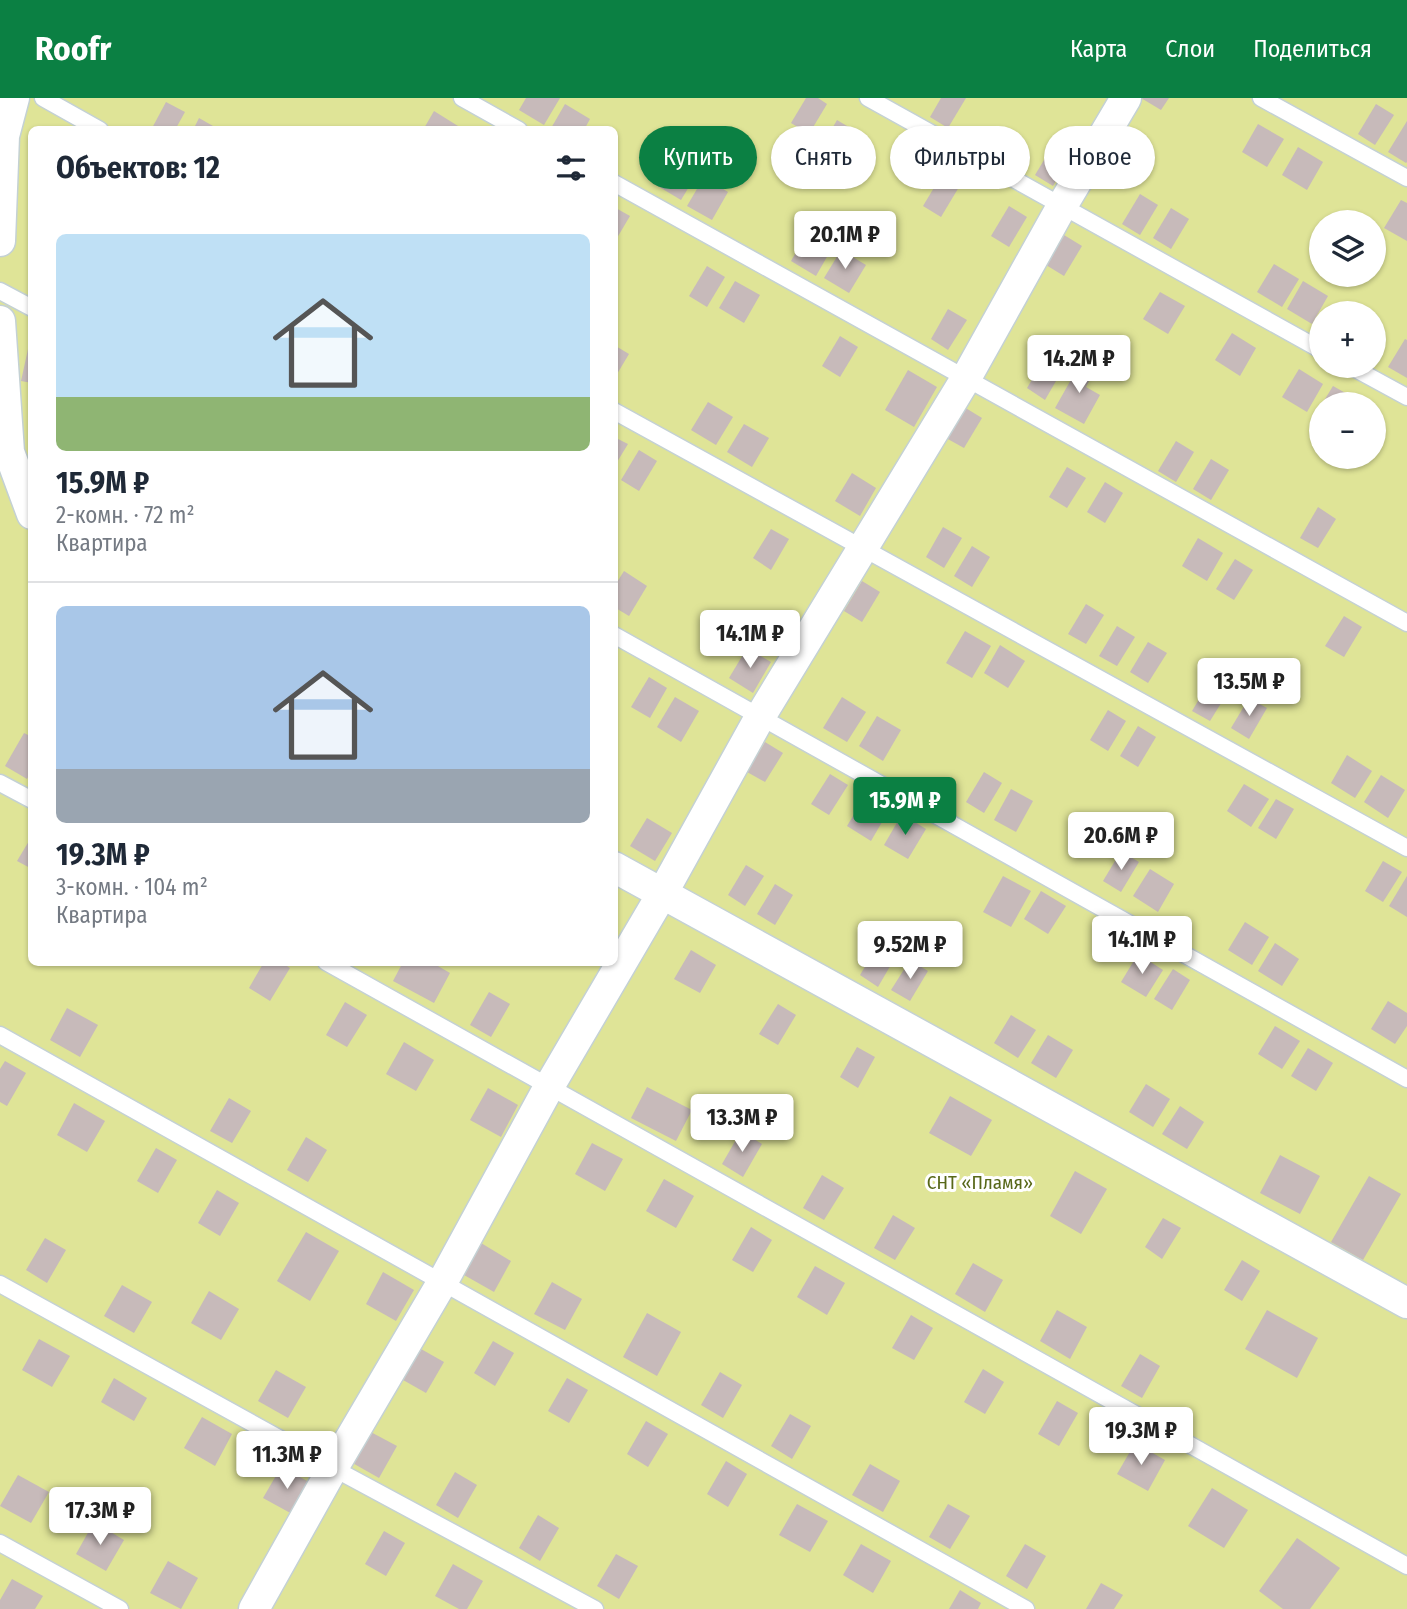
<!DOCTYPE html>
<html lang="ru">
<meta charset="utf-8">
<style>
body{margin:0;font-family:"Fira Sans Condensed",sans-serif;background:#f6f6f7;color:#1f2937;height:100vh;display:flex;flex-direction:column;font-size:26px;white-space:nowrap}
*{box-sizing:border-box;margin:0}
p{font-size:23px;color:#747a83}
.icon{flex:none;width:38px;height:38px;fill:none;stroke:currentColor;stroke-width:2;stroke-linecap:round;stroke-linejoin:round}
.map{position:relative;flex:1;overflow:hidden}
.side{position:absolute;left:28px;top:28px;width:590px;height:840px;display:flex;flex-direction:column;background:#fff;border-radius:10px;box-shadow:0 2px 5px #0004}
.side>*{flex:none}
.guide{position:absolute;left:639px;top:28px;width:663px;height:63px;display:flex;gap:14px}
.fabs{position:absolute;left:1309px;top:112px;display:grid;gap:14px}
.fabs a{display:grid;place-items:center;width:77px;height:77px;border-radius:50%;background:#fff;box-shadow:0 2px 5px #0004;font-size:35px}
.price{position:absolute;translate:-50% -60px;padding:0 16px;border-radius:7px;background:#fff;color:#222;font-size:23px;line-height:46px;filter:drop-shadow(0 2px 4px #0008)}
.price::after{content:'';position:absolute;left:50%;top:42px;width:21px;height:16px;margin-left:-10px;background:inherit;clip-path:polygon(0 0,100% 0,50% 100%)}
.price.current{background:#0b8043;color:#fff}
ul{padding:0;list-style:none}
li{display:grid;align-content:center;gap:14px;height:371px;padding:0 28px}
li+li{border-top:2px solid #e0e1e3}
li span{display:grid;place-items:center;height:217px;border-radius:10px;color:#555}
li>.icon{margin-inline-start:auto}
span .icon{width:126px;height:126px;fill:#fffc;stroke-width:1}
li b{font-size:30px}
h2{display:flex;justify-content:space-between;align-items:center;height:84px;padding:0 28px;font-size:30px}
.tag{padding:0 24px;border-radius:32px;background:#fff;box-shadow:0 2px 5px #0004;font-size:24px;line-height:63px}
.tag.current{background:#0b8043;color:#fff}
header{display:flex;align-items:center;gap:42px;box-sizing:border-box;height:98px;padding:0 35px;background:#0b8043;color:#fff}
header strong{font-size:33px}
nav{display:flex;gap:38px;margin-inline-start:auto;font-size:24px}
.map>svg:first-child{display:block}
</style>
<header>
<strong>Roofr</strong>
<nav><a>Карта</a><a>Слои</a><a>Поделиться</a></nav>
</header>
<div class="map">
<svg width="1407" height="1511" viewBox="0 0 1407 1511">
<rect width="100%" height="100%" fill="#ecdbdc"/>
<path fill="#dfe497" fill-rule="evenodd" d="M0 0H1407V1511H0ZM32 32H614V864H32ZM1321 124H1374V177H1321ZM1321 215H1374V268H1321ZM1321 306H1374V359H1321Z"/>
<g fill="#c7baba">
<path d="M526 0H560L544 27 519 12Z"/>
<path d="M806 0H818L827 6 809 36 791 25Z"/>
<path d="M941 0H966L948 30 930 19Z"/>
<path d="M1141 0H1169L1161 12Z"/>
<path d="M166 4 185 14 175 32H151Z"/>
<path d="M565 6 590 21 584 32H550Z"/>
<path d="M1376 6 1394 17 1375 47 1358 36Z"/>
<path d="M434 13 458 28 456 32H423Z"/>
<path d="M199 20 220 32H193Z"/>
<path d="M837 22 862 37 846 65 821 50Z"/>
<path d="M1407 23V64L1406 65 1388 54Z"/>
<path d="M1258 26 1284 41 1267 69 1242 54Z"/>
<path d="M1122 36 1146 51 1130 79 1105 64Z"/>
<path d="M1053 47 1071 57 1053 88 1035 77Z"/>
<path d="M1298 49 1323 64 1307 92 1282 77Z"/>
<path d="M673 59 698 74 681 102 656 87Z"/>
<path d="M941 78 959 89 941 119 923 108Z"/>
<path d="M704 79 728 94 712 122 687 108Z"/>
<path d="M1140 96 1158 107 1140 137 1122 126Z"/>
<path d="M1401 102 1407 105V143L1384 130Z"/>
<path d="M1009 108 1027 119 1009 149 991 138Z"/>
<path d="M614 109 630 118 614 145Z"/>
<path d="M1171 110 1189 121 1171 151 1153 140Z"/>
<path d="M807 135 832 150 816 178 791 163Z"/>
<path d="M1064 137 1082 148 1064 178 1046 167Z"/>
<path d="M841 152 866 167 849 195 824 180Z"/>
<path d="M1274 166 1299 181 1282 209 1257 194Z"/>
<path d="M707 168 725 179 707 209 689 198Z"/>
<path d="M735 183 760 197 744 225 719 210Z"/>
<path d="M1303 183 1328 198 1312 226 1287 211Z"/>
<path d="M1160 194 1185 208 1168 236 1143 221Z"/>
<path d="M948 211 967 222 948 252 931 241Z"/>
<path d="M1232 235 1256 250 1240 278 1215 262Z"/>
<path d="M840 238 858 249 840 279 822 268Z"/>
<path d="M1405 241 1407 242V280L1388 269Z"/>
<path d="M30 242H32V285L21 283Z"/>
<path d="M614 247 629 256 614 281Z"/>
<path d="M1045 260 1063 271 1045 302 1027 290Z"/>
<path d="M1081 264 1095 272 1086 289 1100 297 1084 326 1055 310Z"/>
<path d="M1299 271 1323 286 1307 314 1282 299Z"/>
<path d="M908 272 937 289 914 329 885 312Z"/>
<path d="M1333 288 1358 302 1356 306H1322Z"/>
<path d="M708 304 733 319 716 347 691 332Z"/>
<path d="M964 309 982 320 964 350 946 340Z"/>
<path d="M744 326 769 340 752 369 727 354Z"/>
<path d="M614 339 628 346 614 369Z"/>
<path d="M1176 343 1194 354 1176 384 1158 373Z"/>
<path d="M639 352 657 363 639 393 621 382Z"/>
<path d="M1211 361 1229 372 1211 402 1193 391Z"/>
<path d="M1067 369 1086 380 1067 410 1049 399Z"/>
<path d="M852 375 876 390 860 418 835 403Z"/>
<path d="M1105 384 1123 395 1105 425 1087 414Z"/>
<path d="M1318 409 1336 421 1318 450 1300 440Z"/>
<path d="M943 429 962 440 944 470 926 459Z"/>
<path d="M771 431 789 441 771 472 753 460Z"/>
<path d="M1198 440 1223 455 1207 483 1182 468Z"/>
<path d="M972 448 990 459 972 489 954 478Z"/>
<path d="M1235 461 1253 472 1234 502 1216 491Z"/>
<path d="M624 473 647 488 629 518 614 509V489Z"/>
<path d="M862 483 880 494 862 524 844 513Z"/>
<path d="M1086 506 1104 517 1086 546 1068 536Z"/>
<path d="M1344 518 1362 529 1344 559 1325 548Z"/>
<path d="M1117 528 1135 539 1117 568 1099 558Z"/>
<path d="M965 533 991 548 972 580 946 565Z"/>
<path d="M1148 544 1167 555 1148 585 1130 574Z"/>
<path d="M1000 547 1025 563 1008 590 984 575Z"/>
<path d="M747 550 771 564 753 595 729 580Z"/>
<path d="M649 579 667 590 650 620 631 609Z"/>
<path d="M1210 583 1228 594 1210 623 1192 613Z"/>
<path d="M675 599 699 613 681 644 657 629Z"/>
<path d="M842 599 866 614 847 644 823 630Z"/>
<path d="M1249 600 1267 610 1249 641 1231 630Z"/>
<path d="M1108 612 1126 623 1108 653 1090 642Z"/>
<path d="M877 618 901 632 883 663 859 648Z"/>
<path d="M1138 628 1156 639 1138 669 1120 658Z"/>
<path d="M24 635 32 639V672L27 681 5 668Z"/>
<path d="M765 644 783 655 765 684 747 674Z"/>
<path d="M1347 657 1372 673 1355 700 1331 685Z"/>
<path d="M984 674 1002 685 984 715 966 704Z"/>
<path d="M830 676 848 687 829 717 811 706Z"/>
<path d="M1381 677 1405 692 1388 720 1364 704Z"/>
<path d="M1244 686 1269 701 1251 729 1227 713Z"/>
<path d="M1011 691 1033 703 1016 734 994 722Z"/>
<path d="M865 698 889 712 871 743 847 728Z"/>
<path d="M1276 701 1294 711 1276 741 1258 730Z"/>
<path d="M902 716 926 731 908 761 884 747Z"/>
<path d="M647 720 672 735 655 763 630 748Z"/>
<path d="M32 738V771L17 763Z"/>
<path d="M1121 753 1139 764 1121 794 1103 783Z"/>
<path d="M1383 763 1402 774 1383 804 1365 793Z"/>
<path d="M746 767 764 778 745 808 728 797Z"/>
<path d="M1150 771 1174 786 1158 814 1133 798Z"/>
<path d="M1003 778 1031 793 1011 829 983 814Z"/>
<path d="M1407 778V819L1389 808Z"/>
<path d="M775 786 793 797 775 827 757 816Z"/>
<path d="M1041 793 1066 808 1048 836 1024 821Z"/>
<path d="M1245 824 1269 839 1252 867 1228 852Z"/>
<path d="M1275 845 1299 861 1282 888 1258 873Z"/>
<path d="M878 847 896 858 878 889 860 877Z"/>
<path d="M691 852 716 867 700 895 674 881Z"/>
<path d="M1138 856 1163 872 1146 899 1121 884Z"/>
<path d="M910 862 928 873 910 903 891 892Z"/>
<path d="M264 864H281L290 870 270 903 249 890Z"/>
<path d="M403 864H431L450 875 434 905 393 883Z"/>
<path d="M1173 871 1190 882 1172 912 1154 901Z"/>
<path d="M489 894 510 906 491 939 470 927Z"/>
<path d="M1388 903 1407 915V928L1395 946 1371 931Z"/>
<path d="M345 904 367 917 347 949 326 937Z"/>
<path d="M778 906 796 917 778 947 759 936Z"/>
<path d="M67 910 98 927 80 959 50 942Z"/>
<path d="M1011 917 1036 932 1018 960 994 945Z"/>
<path d="M1275 928 1300 943 1282 971 1258 956Z"/>
<path d="M1048 937 1073 952 1056 980 1031 965Z"/>
<path d="M404 944 434 962 416 993 386 976Z"/>
<path d="M857 949 875 959 858 990 840 979Z"/>
<path d="M1308 950 1333 965 1316 993 1291 978Z"/>
<path d="M5 963 26 975 7 1008 0 1004V971Z"/>
<path d="M1146 986 1170 1001 1153 1029 1129 1014Z"/>
<path d="M647 989 692 1012 676 1043 631 1020Z"/>
<path d="M488 990 518 1007 501 1039 470 1022Z"/>
<path d="M950 998 992 1022 971 1058 929 1035Z"/>
<path d="M229 1000 251 1013 232 1045 210 1033Z"/>
<path d="M74 1005 105 1023 87 1054 57 1037Z"/>
<path d="M1180 1008 1204 1024 1187 1051 1162 1036Z"/>
<path d="M741 1033 762 1046 743 1079 722 1066Z"/>
<path d="M306 1039 327 1052 308 1084 287 1072Z"/>
<path d="M592 1045 623 1061 605 1093 575 1076Z"/>
<path d="M156 1050 177 1062 158 1095 137 1083Z"/>
<path d="M1280 1057 1320 1078 1300 1116 1260 1095Z"/>
<path d="M1075 1073 1107 1091 1081 1136 1050 1118Z"/>
<path d="M822 1077 844 1090 824 1122 803 1110Z"/>
<path d="M1369 1078 1401 1096 1363 1162 1331 1144Z"/>
<path d="M664 1081 694 1098 676 1130 646 1113Z"/>
<path d="M217 1092 239 1105 220 1138 198 1125Z"/>
<path d="M893 1117 915 1130 895 1162 874 1150Z"/>
<path d="M1163 1120 1181 1130 1162 1161 1145 1149Z"/>
<path d="M751 1129 772 1142 753 1174 732 1162Z"/>
<path d="M306 1134 339 1153 310 1203 277 1183Z"/>
<path d="M45 1140 66 1152 47 1185 26 1172Z"/>
<path d="M481 1145 511 1163 494 1194 464 1177Z"/>
<path d="M1242 1162 1260 1173 1242 1203 1224 1192Z"/>
<path d="M973 1165 1003 1182 985 1214 955 1196Z"/>
<path d="M815 1168 845 1185 827 1217 797 1199Z"/>
<path d="M383 1174 414 1192 396 1223 366 1206Z"/>
<path d="M552 1184 582 1201 565 1232 534 1216Z"/>
<path d="M122 1187 152 1204 134 1235 104 1218Z"/>
<path d="M209 1193 239 1211 221 1242 191 1225Z"/>
<path d="M1057 1212 1087 1229 1070 1261 1040 1243Z"/>
<path d="M1267 1212 1318 1240 1297 1280 1245 1251Z"/>
<path d="M647 1215 681 1234 657 1278 623 1259Z"/>
<path d="M911 1217 933 1230 914 1262 892 1250Z"/>
<path d="M39 1241 70 1258 52 1289 22 1272Z"/>
<path d="M493 1243 514 1255 495 1288 474 1275Z"/>
<path d="M414 1247 444 1264 426 1295 396 1278Z"/>
<path d="M1140 1256 1160 1268 1142 1300 1121 1288Z"/>
<path d="M983 1271 1004 1284 985 1316 964 1304Z"/>
<path d="M276 1272 306 1289 288 1320 258 1303Z"/>
<path d="M720 1274 742 1287 723 1320 701 1307Z"/>
<path d="M114 1280 147 1300 134 1323 101 1304Z"/>
<path d="M567 1280 588 1292 569 1325 548 1313Z"/>
<path d="M1057 1303 1078 1315 1059 1348 1038 1336Z"/>
<path d="M790 1316 811 1328 792 1361 771 1348Z"/>
<path d="M202 1319 232 1336 215 1368 184 1350Z"/>
<path d="M646 1323 668 1336 648 1369 627 1356Z"/>
<path d="M367 1332 397 1348 379 1380 349 1363Z"/>
<path d="M1135 1345 1165 1362 1148 1393 1117 1376Z"/>
<path d="M726 1363 747 1376 728 1409 707 1396Z"/>
<path d="M870 1366 900 1383 883 1414 852 1397Z"/>
<path d="M281 1369 311 1385 294 1417 263 1400Z"/>
<path d="M455 1374 477 1387 458 1420 436 1407Z"/>
<path d="M18 1377 49 1394 31 1425 0 1408Z"/>
<path d="M1212 1390 1248 1412 1224 1450 1188 1428Z"/>
<path d="M797 1406 828 1423 810 1454 779 1437Z"/>
<path d="M948 1406 970 1418 950 1451 929 1439Z"/>
<path d="M538 1417 559 1430 540 1463 519 1450Z"/>
<path d="M94 1424 124 1442 106 1473 76 1456Z"/>
<path d="M384 1433 405 1445 386 1478 365 1466Z"/>
<path d="M1297 1440 1340 1470 1310 1511H1283L1259 1493Z"/>
<path d="M861 1446 891 1463 873 1495 843 1477Z"/>
<path d="M1025 1446 1046 1458 1027 1491 1006 1478Z"/>
<path d="M616 1456 638 1468 619 1501 597 1488Z"/>
<path d="M168 1463 198 1480 181 1511 150 1495Z"/>
<path d="M453 1466 483 1483 467 1511H459L435 1498Z"/>
<path d="M12 1481 43 1498 35 1511H0V1502Z"/>
<path d="M1101 1485 1123 1497 1114 1511H1086Z"/>
<path d="M960 1492 981 1505 978 1511H949Z"/>
</g>
<g fill="none" stroke-linecap="round" stroke-linejoin="round">
<g stroke="#c4d1d4" stroke-width="19">
<g id="lane">
<path d="M43 0 100 32"/>
<path d="M462 0 519 32"/>
<path d="M868 0 1321 252"/>
<path d="M1261 0 1407 80"/>
<path d="M614 85 1407 525"/>
<path d="M0 193 32 210"/>
<path d="M1350 268 1407 299"/>
<path d="M614 313 1407 750"/>
<path d="M614 537 1407 981"/>
<path d="M0 685 32 702"/>
<path d="M326 864 1407 1468"/>
<path d="M0 937 1026 1511"/>
<path d="M0 1186 333 1370 595 1511"/>
<path d="M0 1445 120 1511"/>
</g>
</g>
<g stroke="#c4d1d4" stroke-width="33">
<g id="street">
<path d="M0 143 4 38 14 0"/>
<path d="M0 223 9 354 32 416"/>
<path d="M614 769 1407 1205"/>
<path d="M254 1511 333 1370 443 1183 550 987 662 796 760 619 965 282 1062 108 1126 0"/>
</g>
</g>
<use href="#lane" stroke="#fff" stroke-width="16"/>
<use href="#street" stroke="#fff" stroke-width="30"/>
</g>
<g text-anchor="middle" stroke-width="6" stroke-linejoin="round" paint-order="stroke">
<g font-size="19" fill="#586819" stroke="#fff">
<text x="980" y="1091">СНТ «Пламя»</text>
</g>
</g>
</svg>
<div class="fabs">
<a><svg class="icon" aria-label="layers" viewBox="0 0 24 24"><path d="M12 4l9 5-9 5-9-5zM3 14l9 5 9-5"/></svg></a>
<a>+</a>
<a>−</a>
</div>
<b class="price" style="left:845px;top:173px">20.1M ₽</b>
<b class="price" style="left:1079px;top:297px">14.2M ₽</b>
<b class="price" style="left:750px;top:572px">14.1M ₽</b>
<b class="price" style="left:1249px;top:620px">13.5M ₽</b>
<b class="price current" style="left:905px;top:739px">15.9M ₽</b>
<b class="price" style="left:1121px;top:774px">20.6M ₽</b>
<b class="price" style="left:1142px;top:878px">14.1M ₽</b>
<b class="price" style="left:910px;top:883px">9.52M ₽</b>
<b class="price" style="left:742px;top:1056px">13.3M ₽</b>
<b class="price" style="left:1141px;top:1369px">19.3M ₽</b>
<b class="price" style="left:287px;top:1393px">11.3M ₽</b>
<b class="price" style="left:100px;top:1449px">17.3M ₽</b>
<div class="guide">
<a class="tag current">Купить</a>
<a class="tag">Снять</a>
<a class="tag">Фильтры</a>
<a class="tag">Новое</a>
</div>
<section class="side">
<h2>Объектов: 12<svg class="icon" aria-label="filters" viewBox="0 0 24 24"><path d="M4 7h16M4 17h16"/><circle cx="9" cy="7" r="2"/><circle cx="15" cy="17" r="2"/></svg></h2>
<ul>
<li><span style="background:linear-gradient(#bfe0f5 75%,#8fb573 0)"><svg class="icon" aria-label="home" viewBox="0 0 24 24"><path d="M3 11l9-7 9 7M6 9v11h12V9"/></svg></span><div><b>15.9M ₽</b><p>2-комн. · 72 m²</p><p>Квартира</p></div></li>
<li><span style="background:linear-gradient(#a9c7e8 75%,#9aa5b1 0)"><svg class="icon" aria-label="home" viewBox="0 0 24 24"><path d="M3 11l9-7 9 7M6 9v11h12V9"/></svg></span><div><b>19.3M ₽</b><p>3-комн. · 104 m²</p><p>Квартира</p></div></li>
</ul>
</section>
</div>
